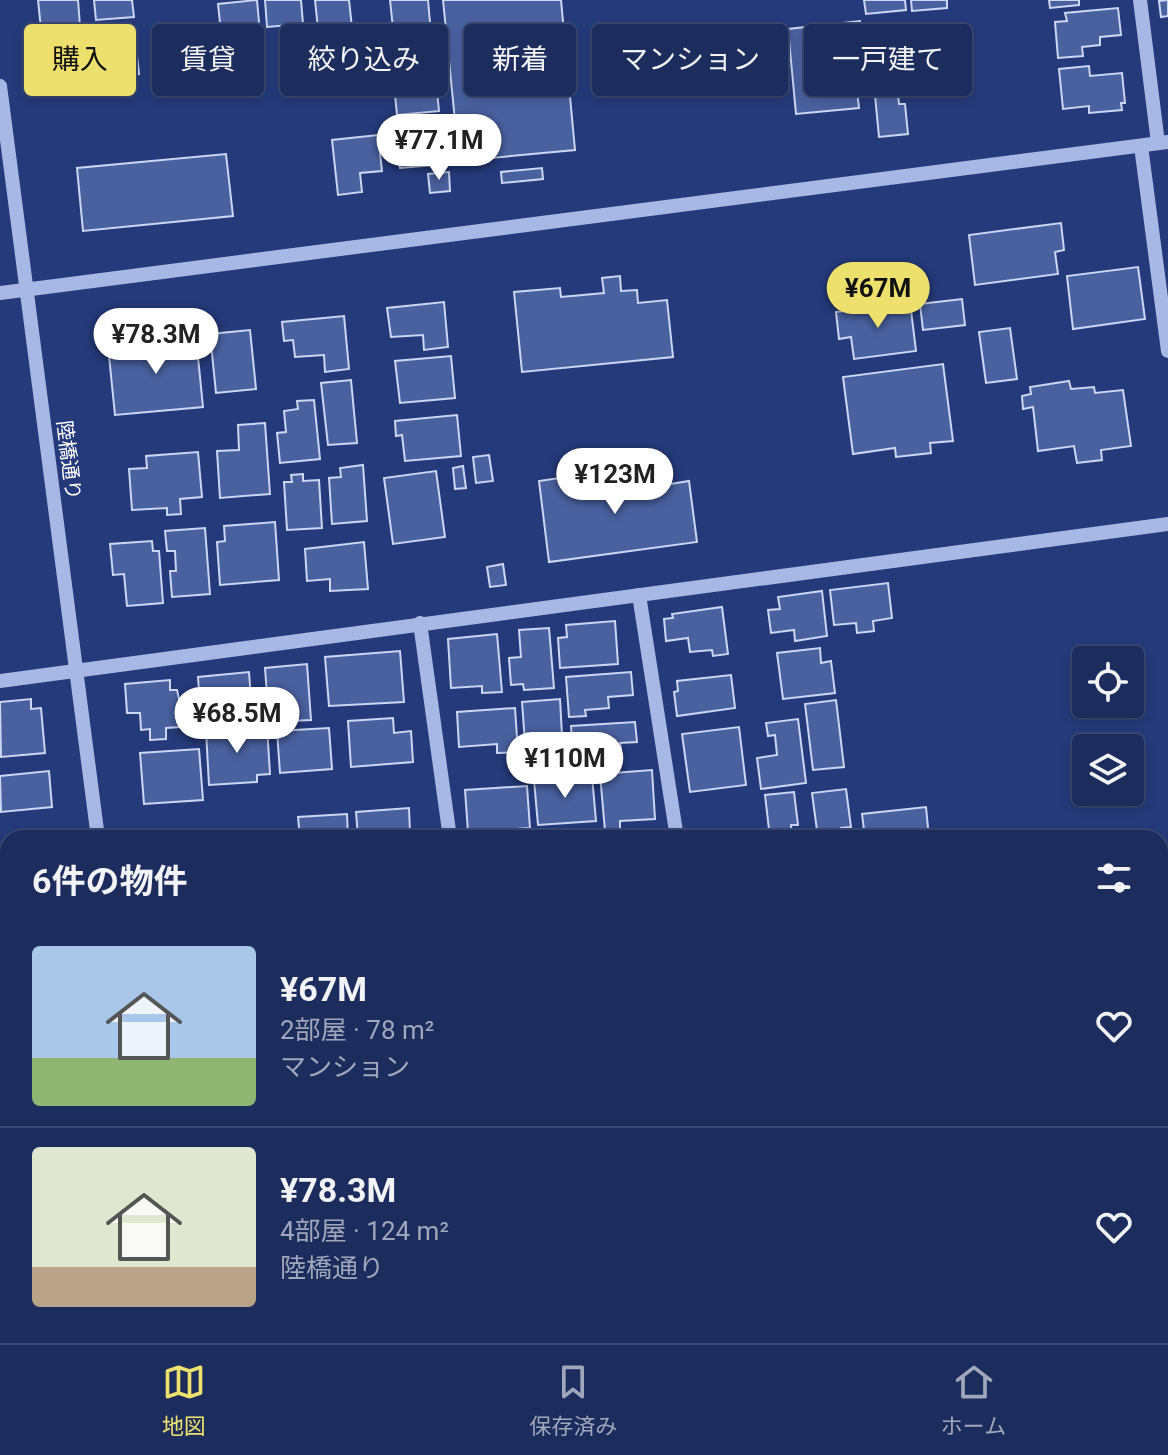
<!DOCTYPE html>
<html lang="ja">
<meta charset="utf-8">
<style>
body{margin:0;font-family:Roboto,"Noto Sans JP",sans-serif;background:#253462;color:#f1f3f6;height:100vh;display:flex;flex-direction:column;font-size:30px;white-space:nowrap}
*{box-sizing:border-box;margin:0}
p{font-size:26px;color:#a0a7bb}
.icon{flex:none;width:44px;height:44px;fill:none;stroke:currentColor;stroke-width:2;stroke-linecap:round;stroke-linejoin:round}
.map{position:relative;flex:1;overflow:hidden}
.side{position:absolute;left:0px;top:830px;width:1168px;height:514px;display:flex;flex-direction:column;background:#1c2c5c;border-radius:24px 24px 0 0;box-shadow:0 4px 12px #0003,0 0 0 2px #3a4872}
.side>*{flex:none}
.banner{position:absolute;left:24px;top:24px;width:1120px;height:72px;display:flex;gap:16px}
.fabs{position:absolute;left:1072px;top:646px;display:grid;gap:16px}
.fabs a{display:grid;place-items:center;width:72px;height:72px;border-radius:8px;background:#1c2c5c;box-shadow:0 4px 12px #0003,0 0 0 2px #3a4872;font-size:40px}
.price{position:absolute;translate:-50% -68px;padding:0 18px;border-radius:28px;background:#fff;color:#222;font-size:26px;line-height:52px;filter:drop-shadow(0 2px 4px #0008)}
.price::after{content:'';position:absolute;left:50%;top:48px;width:24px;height:18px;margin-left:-12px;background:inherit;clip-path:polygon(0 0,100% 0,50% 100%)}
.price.selected{background:#ede06d;color:#111}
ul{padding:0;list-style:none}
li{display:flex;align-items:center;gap:24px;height:200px;padding:0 32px}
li+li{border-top:2px solid #3a4872}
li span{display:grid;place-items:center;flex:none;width:224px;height:160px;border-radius:8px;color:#555}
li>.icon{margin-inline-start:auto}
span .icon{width:96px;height:96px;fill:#fffc;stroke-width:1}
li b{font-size:34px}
h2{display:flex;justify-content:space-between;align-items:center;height:96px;padding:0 32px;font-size:34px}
.tag{padding:0 28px;border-radius:8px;background:#1c2c5c;box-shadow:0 4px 12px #0003,0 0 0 2px #3a4872;font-size:28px;line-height:72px}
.tag.selected{background:#ede06d;color:#111}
.tab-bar{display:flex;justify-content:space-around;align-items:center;height:112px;border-top:2px solid #3a4872;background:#1c2c5c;font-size:22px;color:#a0a7bb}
.tab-bar a{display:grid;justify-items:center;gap:4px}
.tab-bar .selected{color:#ede06d}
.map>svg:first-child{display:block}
</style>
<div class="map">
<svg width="1168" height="1343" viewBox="0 0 1168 1343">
<rect width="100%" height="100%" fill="#253a7a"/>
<path fill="#395297" d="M1168 1248V1343H1144L1143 1336H1160V1249Z"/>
<g fill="#4a61a0" stroke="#cbd6f3" stroke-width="2">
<path d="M38 0H78L80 26 41 29Z"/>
<path d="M94 0H132L134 17 96 20Z"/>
<path d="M257 0 262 56 224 60 218 4Z"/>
<path d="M265 0H301L303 24 267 27Z"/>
<path d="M315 0H349L354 46 320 49Z"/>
<path d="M390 0H428L431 34 394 38Z"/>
<path d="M443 0H561L575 150 459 161Z"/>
<path d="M864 0H905L906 10 866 14Z"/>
<path d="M911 0H947V8L912 11Z"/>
<path d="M1049 0H1079V5L1050 8Z"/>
<path d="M1168 0V16L1161 17 1159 1Z"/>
<path d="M1118 8 1121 35 1100 37V45L1082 47 1083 56 1058 58 1055 22 1067 21 1065 13Z"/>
<path d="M860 21 864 63H854L859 108 796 114 788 29Z"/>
<path d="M953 36 958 85 946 86V96L933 97 932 87 907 90 902 41Z"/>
<path d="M135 37 139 74 66 81 64 63 54 64 51 45Z"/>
<path d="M893 41 899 104H905L908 134 879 137 870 43Z"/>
<path d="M434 61 439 111 397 115 392 65Z"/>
<path d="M1089 66 1090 76 1122 73 1125 103H1121L1122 110 1089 113V106L1063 109 1059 69Z"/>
<path d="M442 128 446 164 400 168 396 132Z"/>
<path d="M378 135 382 171 360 173 362 192 338 195 332 140Z"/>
<path d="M226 154 233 216 83 231 77 168Z"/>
<path d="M542 168 543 179 502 183 501 172Z"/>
<path d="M449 172 450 191 430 193 428 174Z"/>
<path d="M1061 223 1064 250 1055 252 1058 274 975 285 969 235Z"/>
<path d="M1138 267 1145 319 1073 329 1067 276Z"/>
<path d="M620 276 621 291 637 290 638 303 667 300 673 357 522 372 514 292 560 288 561 297 604 293 602 278Z"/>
<path d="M962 299 965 325 923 330 920 304Z"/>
<path d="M444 302 448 347 424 350 423 335 391 337 387 308Z"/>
<path d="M910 302 916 351 854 359 851 337 839 339 836 312Z"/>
<path d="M344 316 349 369 325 372 324 355 295 357 293 340 284 341 282 322Z"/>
<path d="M1010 328 1017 379 986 383 979 332Z"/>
<path d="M250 330 256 389 216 393 210 334Z"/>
<path d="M196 337 203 407 115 415 108 346Z"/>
<path d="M451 356 455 398 400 403 395 361Z"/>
<path d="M943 364 953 441 930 443 931 453 896 457 895 448 853 454 843 377Z"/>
<path d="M351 380 357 443 328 445 321 383Z"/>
<path d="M1069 381 1071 389 1094 387 1095 393 1123 390 1131 446 1101 450 1102 460 1077 463 1074 446 1038 451 1033 407 1023 409 1022 396 1031 394 1030 387Z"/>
<path d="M314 400 320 459 280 463 277 433 286 432 284 411 298 409 297 401Z"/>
<path d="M457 415 461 456 405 461 402 435 396 436 395 421Z"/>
<path d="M265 423 270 494 220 498 217 451 239 450 238 425Z"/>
<path d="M198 452 202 497 180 499 181 514 167 515V508L132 510 129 469 147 468 146 456Z"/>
<path d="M489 455 493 481 476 483 473 457Z"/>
<path d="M363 465 367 521 332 524 329 478 341 477 340 468Z"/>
<path d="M463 466 466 488 455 489 453 468Z"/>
<path d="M436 471 445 537 393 544 384 478Z"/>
<path d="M303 474V481L319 480 322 528 287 530 284 482H292L291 475Z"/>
<path d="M587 474 588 486 669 475 670 484 689 481 697 542 549 562 539 481Z"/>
<path d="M275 522 279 580 220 585 217 542 225 541 224 526Z"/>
<path d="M205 528 210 594 172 597 170 571H176L175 551H167L165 531Z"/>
<path d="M152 541 153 551H159L163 603 127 606 124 574 113 575 110 544Z"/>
<path d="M364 542 368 589 330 591V579L307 581 305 549Z"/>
<path d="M503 564 506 585 490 587 487 567Z"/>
<path d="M888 583 892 618 873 621 874 631 857 633 856 623 834 625 830 590Z"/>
<path d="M822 591 827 636 795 641 794 630 771 633 768 610 780 609 778 597Z"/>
<path d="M722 607 728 654 713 656 712 650 690 652 688 638 666 641 664 619 673 618 672 614Z"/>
<path d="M615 621 618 664 560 668 558 638 567 637 566 625Z"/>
<path d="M549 628 554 688 524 690 523 684 511 685 509 658 521 657 519 630Z"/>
<path d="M497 634 502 692 482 693V686L451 688 448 639Z"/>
<path d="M820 648 821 663 831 661 835 693 783 699 777 653Z"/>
<path d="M400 651 404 702 329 706 325 657Z"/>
<path d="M307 664 311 720 269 722 265 668Z"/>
<path d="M249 672 252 714 224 716 223 704 200 706 198 677Z"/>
<path d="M631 672 633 695 608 697 609 708 585 710 586 716 569 717 566 677Z"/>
<path d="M731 675 735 708 677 716 674 692 678 691 677 681Z"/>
<path d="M170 680V690H177L179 699 193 697 195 726 166 728V739L150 740V729L141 730 140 713H127L125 684Z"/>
<path d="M31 699V709L41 708 45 753 1 757 0 702Z"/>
<path d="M560 699 563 753 526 756 522 702Z"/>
<path d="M836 700 844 767 813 770 805 704Z"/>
<path d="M515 708 518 752 497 753V744L459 747 457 712Z"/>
<path d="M393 718 394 733 411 731 413 762 351 767 348 721Z"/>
<path d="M798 719 806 783 761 789 757 758 777 755 775 735 768 736 766 723Z"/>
<path d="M635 722 637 742 620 743 621 749 573 753 571 726Z"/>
<path d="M267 726 270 774 257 775V782L209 785 206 731Z"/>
<path d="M739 727 746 785 690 792 682 734Z"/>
<path d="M329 728 332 769 280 773 277 731Z"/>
<path d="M199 749 203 800 144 804 140 753Z"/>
<path d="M652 770 655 819 620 821V830L605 831 600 774Z"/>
<path d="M49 771 52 807 1 812 0 776Z"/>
<path d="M592 776 596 821 538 825 534 780Z"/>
<path d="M527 786 530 828 468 832 465 790Z"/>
<path d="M846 789 851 827 841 828 843 838H818L812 793Z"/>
<path d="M794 792 798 825H791L792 838H770L765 795Z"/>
<path d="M926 807 929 838H865L862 814Z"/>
<path d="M409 808 410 832 358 837 356 812Z"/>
<path d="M347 814 348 838H300L298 817Z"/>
<path d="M282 831 283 838H246V834Z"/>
<path d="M1168 892V948L1160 949V893Z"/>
<path d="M1160 1046H1163L1168 1081V1085L1160 1086Z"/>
<path d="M8 1052V1115L0 1116V1053Z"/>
<path d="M1168 1137V1189H1165L1164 1181H1160V1139Z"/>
<path d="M8 1163V1227L0 1228V1164Z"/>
<rect x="0" y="1272" width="8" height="51"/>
<rect x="603" y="1336" width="61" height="7"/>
<path d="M744 1336H811L812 1343H745Z"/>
<path d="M838 1336H896L897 1343H839Z"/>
<path d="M933 1336H955L956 1341 934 1343Z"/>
<path d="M1086 1336H1109L1110 1343H1071L1070 1338Z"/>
</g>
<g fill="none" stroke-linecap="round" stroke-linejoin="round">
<g stroke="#a8b8e4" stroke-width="14">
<path d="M1140 0 1158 143"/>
<path d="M0 86 98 838"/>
<path d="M1141 146 1168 351"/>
<path d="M0 293 1168 142"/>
<path d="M639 595 677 838"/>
<path d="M420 623 450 838"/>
<path d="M0 681 1168 524"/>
<path d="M1160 867 1168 866"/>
<path d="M0 1014 8 1013"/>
<path d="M1160 1234 1168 1233"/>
<path d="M164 1336 165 1343"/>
<path d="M515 1336 516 1343"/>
<path d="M1126 1336 1127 1343"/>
<path d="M261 1343 319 1336"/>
</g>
</g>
<g text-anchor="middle" stroke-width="6" stroke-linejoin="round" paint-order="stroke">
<g font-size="20" fill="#fff" stroke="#253a7a">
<text transform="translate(69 460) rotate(83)" y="7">陸橋通り</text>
</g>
</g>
</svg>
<div class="fabs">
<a><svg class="icon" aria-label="locate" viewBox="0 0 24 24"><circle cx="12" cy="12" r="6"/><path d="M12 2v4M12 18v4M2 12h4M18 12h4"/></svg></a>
<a><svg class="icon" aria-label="layers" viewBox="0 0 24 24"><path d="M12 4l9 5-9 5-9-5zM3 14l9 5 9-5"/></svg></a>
</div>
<b class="price" style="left:439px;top:182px">¥77.1M</b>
<b class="price selected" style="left:878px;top:330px">¥67M</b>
<b class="price" style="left:156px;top:376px">¥78.3M</b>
<b class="price" style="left:615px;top:516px">¥123M</b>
<b class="price" style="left:237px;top:755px">¥68.5M</b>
<b class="price" style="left:565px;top:800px">¥110M</b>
<div class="banner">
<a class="tag selected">購入</a>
<a class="tag">賃貸</a>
<a class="tag">絞り込み</a>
<a class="tag">新着</a>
<a class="tag">マンション</a>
<a class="tag">一戸建て</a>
</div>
<section class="side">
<h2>6件の物件<svg class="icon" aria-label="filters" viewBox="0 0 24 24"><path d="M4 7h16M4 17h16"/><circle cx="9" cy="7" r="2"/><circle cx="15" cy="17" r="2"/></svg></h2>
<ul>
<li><span style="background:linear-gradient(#a9c7e8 70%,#8fb573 0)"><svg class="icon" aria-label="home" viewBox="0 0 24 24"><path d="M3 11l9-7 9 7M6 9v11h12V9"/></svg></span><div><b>¥67M</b><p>2部屋 · 78 m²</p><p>マンション</p></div><svg class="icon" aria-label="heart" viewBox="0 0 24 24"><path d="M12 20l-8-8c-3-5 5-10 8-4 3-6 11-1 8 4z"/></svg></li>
<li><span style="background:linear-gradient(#dfe7d0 75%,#b9a48a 0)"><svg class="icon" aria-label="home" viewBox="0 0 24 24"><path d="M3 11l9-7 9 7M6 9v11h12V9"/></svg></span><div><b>¥78.3M</b><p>4部屋 · 124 m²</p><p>陸橋通り</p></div><svg class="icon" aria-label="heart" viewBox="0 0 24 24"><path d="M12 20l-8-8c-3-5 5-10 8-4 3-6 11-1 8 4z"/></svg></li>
</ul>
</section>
</div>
<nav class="tab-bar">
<a class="selected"><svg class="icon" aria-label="map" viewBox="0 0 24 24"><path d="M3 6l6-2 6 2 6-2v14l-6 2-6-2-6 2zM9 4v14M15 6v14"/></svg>地図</a>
<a><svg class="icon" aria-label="saved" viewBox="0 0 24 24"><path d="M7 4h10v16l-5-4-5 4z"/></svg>保存済み</a>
<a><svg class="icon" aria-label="home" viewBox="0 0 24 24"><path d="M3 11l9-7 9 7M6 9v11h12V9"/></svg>ホーム</a>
</nav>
